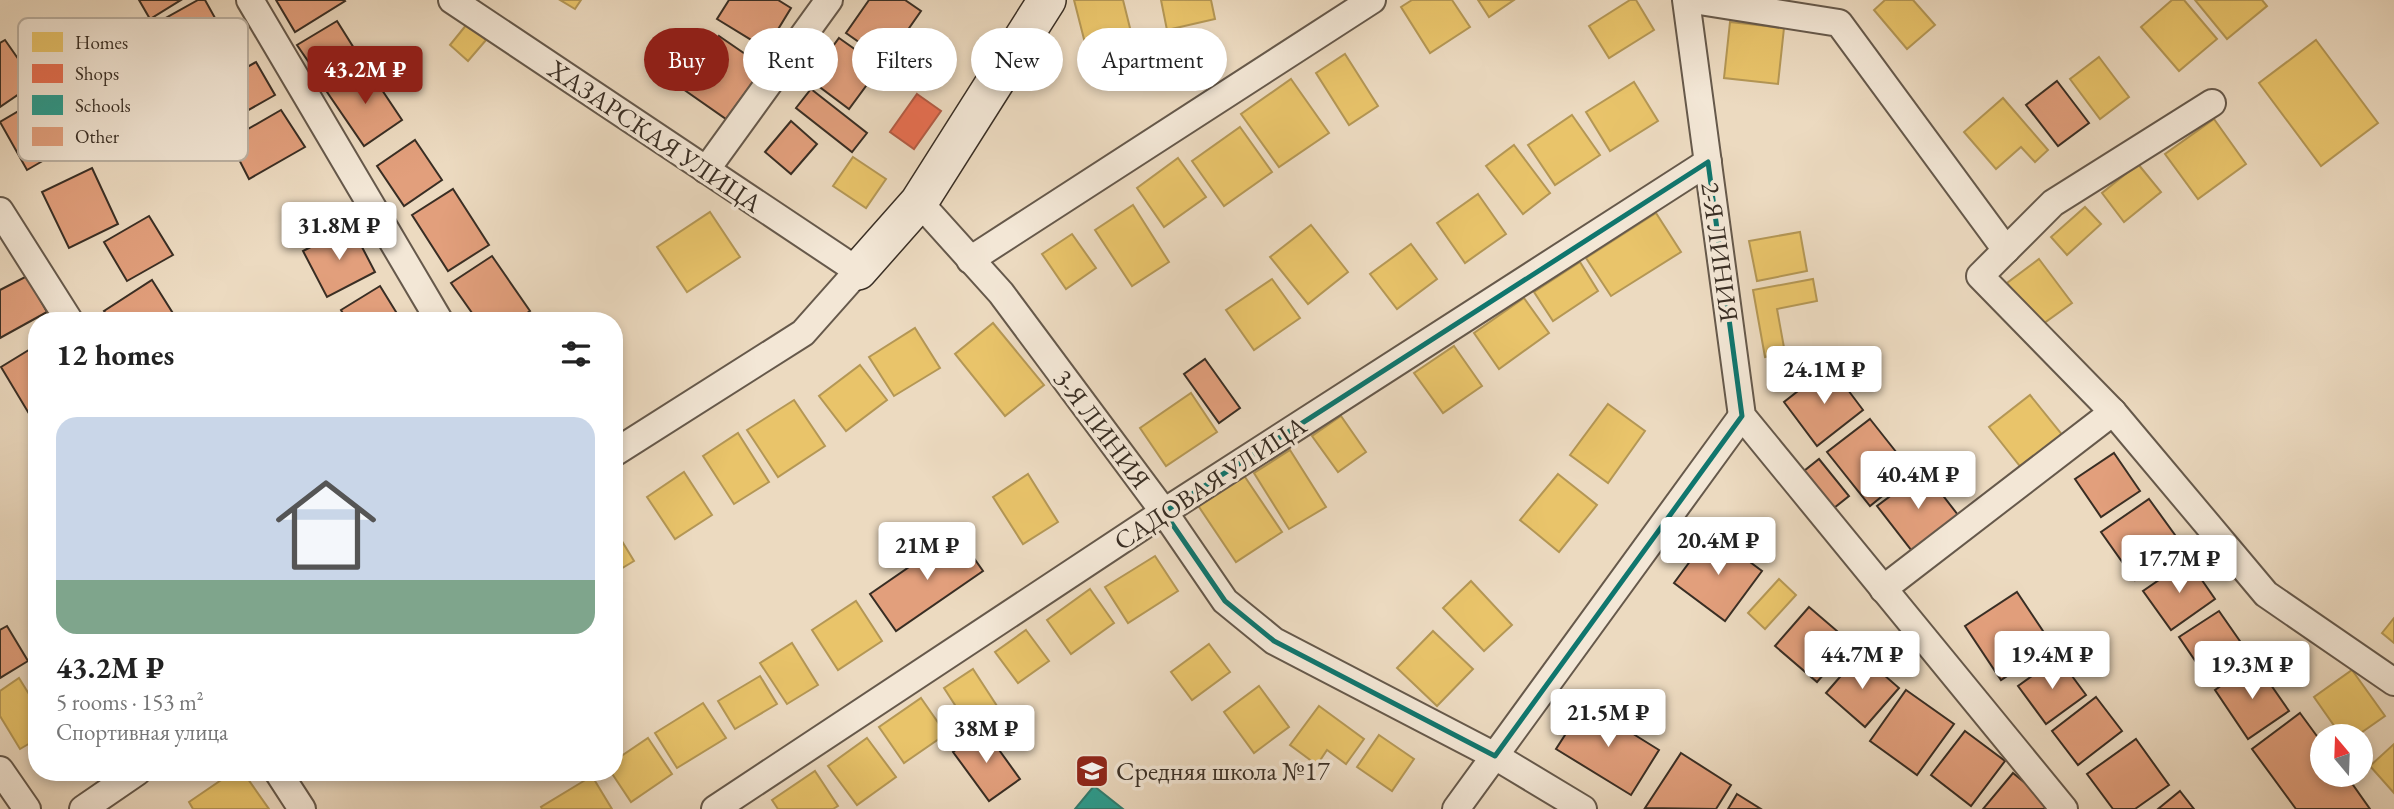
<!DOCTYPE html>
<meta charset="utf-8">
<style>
body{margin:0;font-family:"EB Garamond",serif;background:#f2f2f2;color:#222;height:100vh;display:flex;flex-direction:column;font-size:26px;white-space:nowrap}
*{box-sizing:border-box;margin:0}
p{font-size:23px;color:#767676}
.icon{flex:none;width:38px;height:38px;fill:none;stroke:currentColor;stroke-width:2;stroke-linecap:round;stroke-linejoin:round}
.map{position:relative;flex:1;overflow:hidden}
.side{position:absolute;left:28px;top:312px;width:595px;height:469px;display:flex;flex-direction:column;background:#fff;border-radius:28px;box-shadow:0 4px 10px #0003}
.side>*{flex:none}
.banner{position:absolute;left:644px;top:28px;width:665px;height:63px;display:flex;gap:14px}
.needle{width:46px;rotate:341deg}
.tools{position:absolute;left:2310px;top:724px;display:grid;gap:14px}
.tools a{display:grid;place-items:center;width:63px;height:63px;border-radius:50%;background:#fff;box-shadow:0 4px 10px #0003;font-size:35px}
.price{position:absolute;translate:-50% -60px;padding:0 16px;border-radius:7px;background:#fff;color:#222;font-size:23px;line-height:46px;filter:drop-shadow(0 2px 4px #0008)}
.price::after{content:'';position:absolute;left:50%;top:42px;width:21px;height:16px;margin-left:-10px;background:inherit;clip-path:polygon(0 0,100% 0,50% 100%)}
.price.current{background:#8f2418;color:#fff}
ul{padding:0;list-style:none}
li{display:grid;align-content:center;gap:14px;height:371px;padding:0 28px}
li span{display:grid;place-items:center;height:217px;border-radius:21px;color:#555}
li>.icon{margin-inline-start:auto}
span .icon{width:126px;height:126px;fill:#fffc;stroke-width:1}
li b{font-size:30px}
h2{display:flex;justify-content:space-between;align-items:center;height:84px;padding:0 28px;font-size:30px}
.pill{padding:0 24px;border-radius:32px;background:#fff;box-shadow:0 4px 10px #0003;font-size:24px;line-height:63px}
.pill.current{background:#8f2418;color:#fff}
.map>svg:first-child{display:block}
</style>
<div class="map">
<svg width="2394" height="809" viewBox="0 0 2394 809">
<rect width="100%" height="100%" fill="#ecdac0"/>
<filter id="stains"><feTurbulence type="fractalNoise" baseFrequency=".00286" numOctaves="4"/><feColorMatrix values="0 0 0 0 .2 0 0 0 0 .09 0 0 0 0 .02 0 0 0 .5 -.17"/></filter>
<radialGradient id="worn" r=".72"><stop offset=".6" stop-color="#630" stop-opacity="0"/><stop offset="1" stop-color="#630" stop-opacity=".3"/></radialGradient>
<g fill="#e9c46a" stroke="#b49755" stroke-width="2">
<path d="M560 0H581L575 9Z"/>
<path d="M1074 0H1123L1131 32 1085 43Z"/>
<path d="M1161 0H1211L1215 19 1167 30Z"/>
<path d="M1412 0H1452L1470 27 1430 53 1401 7Z"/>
<path d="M1478 0H1514L1489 17Z"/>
<path d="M1630 0H1636L1654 30 1609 58 1589 26Z"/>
<path d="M1885 0H1913L1935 25 1907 49 1874 10Z"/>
<path d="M2172 0H2184L2217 39 2179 71 2141 27Z"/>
<path d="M2195 0H2262L2267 6 2227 39Z"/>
<path d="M1730 22 1784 28 1778 84 1724 78Z"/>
<path d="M467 24 486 40 468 61 450 45Z"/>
<path d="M2316 40 2378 123 2321 166 2259 83Z"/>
<path d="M1345 54 1378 106 1349 125 1316 73Z"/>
<path d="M2099 57 2129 97 2100 119 2070 79Z"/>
<path d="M1291 79 1329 133 1279 167 1241 114Z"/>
<path d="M1634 82 1658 121 1610 151 1586 112Z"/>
<path d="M2003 98 2048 150 2035 162 2021 147 1996 169 1964 132Z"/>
<path d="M1572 115 1600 155 1555 185 1528 145Z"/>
<path d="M2214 119 2246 164 2198 199 2165 154Z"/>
<path d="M1240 127 1272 172 1224 206 1192 161Z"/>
<path d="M1514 145 1550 193 1523 214 1486 166Z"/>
<path d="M853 157 886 179 866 208 833 186Z"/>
<path d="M1178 158 1206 197 1164 227 1137 188Z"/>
<path d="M2138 164 2161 192 2124 222 2102 193Z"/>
<path d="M1478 194 1506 234 1465 263 1437 223Z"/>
<path d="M1133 205 1169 262 1132 286 1095 230Z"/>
<path d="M2085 207 2101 224 2067 255 2051 237Z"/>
<path d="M710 212 740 257 687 292 657 247Z"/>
<path d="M1656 213 1681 252 1611 296 1586 258Z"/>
<path d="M1311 225 1348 272 1308 304 1270 257Z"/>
<path d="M1800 232 1807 271 1757 281 1749 241Z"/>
<path d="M1072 234 1096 268 1066 289 1042 254Z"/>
<path d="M1411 244 1437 279 1397 309 1370 274Z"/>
<path d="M2039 259 2072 303 2040 326 2007 283Z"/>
<path d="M1580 262 1598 291 1553 321 1534 292Z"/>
<path d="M1272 279 1300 318 1254 350 1226 310Z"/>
<path d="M1813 279 1817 301 1777 309 1785 353 1765 357 1753 290Z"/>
<path d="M1524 298 1549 333 1499 369 1474 333Z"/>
<path d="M993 323 1044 385 1005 416 955 354Z"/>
<path d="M915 328 940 368 894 396 869 357Z"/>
<path d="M1454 346 1482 386 1443 413 1414 373Z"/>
<path d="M860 365 887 400 846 431 819 396Z"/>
<path d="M1191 393 1217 432 1166 466 1140 428Z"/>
<path d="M2030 395 2064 437 2023 470 1989 427Z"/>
<path d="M794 400 825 446 778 477 747 430Z"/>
<path d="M1608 404 1645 431 1608 483 1570 455Z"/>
<path d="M1341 416 1366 452 1338 472 1312 436Z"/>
<path d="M738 433 769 482 734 504 703 456Z"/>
<path d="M1290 450 1326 507 1289 529 1254 473Z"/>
<path d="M684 472 712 515 675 539 647 497Z"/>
<path d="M1028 474 1058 522 1023 544 993 497Z"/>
<path d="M1243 474 1282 532 1236 562 1197 504Z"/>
<path d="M1558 474 1597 505 1559 552 1520 520Z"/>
<path d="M614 528 634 561 614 573Z"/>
<path d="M1155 556 1178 591 1128 623 1105 587Z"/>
<path d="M1779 579 1796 595 1765 629 1748 613Z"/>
<path d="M1471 581 1512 625 1484 651 1443 608Z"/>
<path d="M1090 589 1114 623 1071 654 1047 620Z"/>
<path d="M856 601 882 641 838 670 812 630Z"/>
<path d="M2394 618V643L2382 633Z"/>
<path d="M1026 630 1049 661 1018 683 995 652Z"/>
<path d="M1433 631 1473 669 1437 706 1397 668Z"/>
<path d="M792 643 818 685 787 704 760 663Z"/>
<path d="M1209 644 1230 672 1192 700 1171 672Z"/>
<path d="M973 669 997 706 968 725 944 688Z"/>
<path d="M2352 670 2385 716 2355 737H2342L2314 697Z"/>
<path d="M760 676 777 704 735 729 718 701Z"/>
<path d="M19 678 37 707V739L20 749 0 716V691Z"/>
<path d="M1259 686 1289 727 1254 753 1224 712Z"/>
<path d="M921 698 946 734 904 763 879 727Z"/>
<path d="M703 703 726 738 677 768 655 733Z"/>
<path d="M1319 706 1364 739 1346 764 1327 750 1317 765 1290 745Z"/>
<path d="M1379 735 1414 759 1392 791 1357 767Z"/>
<path d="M648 738 672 774 631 802 611 772H614V761Z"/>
<path d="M867 738 896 777 857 805 828 766Z"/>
<path d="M2394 744V793L2370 766Z"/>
<path d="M815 771 838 806 833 809H778L772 800Z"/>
<path d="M233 772H243L269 809H193L189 802Z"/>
<path d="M592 776 612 809H542L541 807Z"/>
</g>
<path fill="#e76f51" stroke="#b35c44" stroke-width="2" d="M917 94 941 111 914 149 890 132Z"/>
<path fill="#2a9d8f" stroke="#2e7c6f" stroke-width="2" d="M1094 786 1123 809H1075Z"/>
<g fill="#e29f7c" stroke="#392e24" stroke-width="2">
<path d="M139 0H181L150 19Z"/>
<path d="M198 0H205L239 61 199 83 164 19Z"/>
<path d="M276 0H344L345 1 295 32Z"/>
<path d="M729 0H778L791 8 766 49 717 19Z"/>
<path d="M869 0H905L921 11 886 61 846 33Z"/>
<path d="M337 21 362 61 323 83 297 45Z"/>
<path d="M719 36 764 67 726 119 683 89Z"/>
<path d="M839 38 880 67 849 109 809 79Z"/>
<path d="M5 40 35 83 0 107V43Z"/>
<path d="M256 62 275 95 222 125 203 92Z"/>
<path d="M366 66 402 120 364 146 327 92Z"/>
<path d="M2057 81 2089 123 2058 146 2026 105Z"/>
<path d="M811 89 867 133 852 152 796 108Z"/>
<path d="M44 96 72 144 27 170 0 122Z"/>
<path d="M281 110 305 147 249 179 229 140Z"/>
<path d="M791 121 817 144 791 174 765 152Z"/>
<path d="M415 140 442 180 404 206 377 166Z"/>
<path d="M92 168 118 224 69 248 42 192Z"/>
<path d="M453 189 489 245 448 271 412 215Z"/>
<path d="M149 216 173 255 127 281 104 242Z"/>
<path d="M351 226 375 272 327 297 303 251Z"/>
<path d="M492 256 530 311 517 320H477L451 283Z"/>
<path d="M27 276 47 312 0 338V290Z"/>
<path d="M152 280 174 315 165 320H111L104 311Z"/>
<path d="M380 286 401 320H347L341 310Z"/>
<path d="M37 345V427L1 367Z"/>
<path d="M1205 359 1240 408 1219 423 1184 374Z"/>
<path d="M1830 366 1863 410 1817 446 1784 402Z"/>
<path d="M1870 419 1912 472 1870 506 1827 452Z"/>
<path d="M2114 453 2140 491 2101 517 2075 479Z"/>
<path d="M1819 459 1849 496 1829 512 1799 475Z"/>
<path d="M1924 471 1958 515 1912 551 1877 506Z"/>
<path d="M2149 499 2183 546 2135 580 2101 532Z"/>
<path d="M1711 533 1762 571 1725 621 1674 583Z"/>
<path d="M957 534 983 571 896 631 870 594Z"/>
<path d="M2188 560 2215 599 2171 630 2143 591Z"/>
<path d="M2017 592 2053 646 2001 680 1965 626Z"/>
<path d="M1809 607 1851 643 1817 682 1775 646Z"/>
<path d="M2219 611 2251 657 2211 684 2179 637Z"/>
<path d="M7 626 28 661 0 678V630Z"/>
<path d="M1860 654 1899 688 1865 727 1826 693Z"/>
<path d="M2058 657 2086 695 2046 724 2018 686Z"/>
<path d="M2255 662 2289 711 2248 739 2215 690Z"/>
<path d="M1906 690 1954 724 1917 775 1870 741Z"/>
<path d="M2096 697 2122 731 2078 765 2052 731Z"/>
<path d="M1585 704 1659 750 1631 795 1556 749Z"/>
<path d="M2300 713 2322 743V775H2346L2370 809H2296L2252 749Z"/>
<path d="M984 729 1020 779 989 801 953 752Z"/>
<path d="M1965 731 2005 761 1971 806 1931 775Z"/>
<path d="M2136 739 2169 785 2135 809H2113L2087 774Z"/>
<path d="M1681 753 1731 785 1716 809 1645 808Z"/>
<path d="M2013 773 2049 803 2044 809H1983Z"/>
<path d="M2180 791 2194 809H2158Z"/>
<path d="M1737 794 1761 809H1728Z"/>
</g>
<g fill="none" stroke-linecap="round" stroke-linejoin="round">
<g stroke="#66594b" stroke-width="30">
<g id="street">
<path d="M250 0 439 320"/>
<path d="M452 0 858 271 803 333 614 453"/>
<path d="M1686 0 1742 416 2064 809"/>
<path d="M1693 0 1839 23 2006 250"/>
<path d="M2212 103 2053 203 1980 276 2113 412 2266 594 2394 682"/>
<path d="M706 170 829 0"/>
<path d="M919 202 1001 293 1164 512 1225 601 1274 641 1495 756 1583 809"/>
<path d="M0 211 69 320"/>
<path d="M970 260 1372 0"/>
<path d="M1883 589 2113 412"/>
<path d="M0 770 27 809"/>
<path d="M278 772 302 809"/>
<path d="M83 809 137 772"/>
<path d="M715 809 1164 512 1708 162"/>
<path d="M1456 809 1742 416"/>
</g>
</g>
<g stroke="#392e24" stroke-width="40">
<path id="secondary" d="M858 271 919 202 1047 0"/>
</g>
<use href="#street" stroke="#f3e7d6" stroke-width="26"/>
<use href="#secondary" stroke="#f3e7d6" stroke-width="37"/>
</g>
<path fill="none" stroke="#0f766e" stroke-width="5" stroke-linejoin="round" d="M1708 162 1742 416 1495 756 1274 641 1225 601 1164 512Z"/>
<defs>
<g id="school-square" transform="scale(1.75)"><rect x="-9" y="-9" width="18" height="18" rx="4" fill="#8f2418" stroke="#f3e7d6"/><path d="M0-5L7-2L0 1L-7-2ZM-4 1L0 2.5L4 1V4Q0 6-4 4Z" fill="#fff"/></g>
</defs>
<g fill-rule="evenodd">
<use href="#school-square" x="1092" y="771"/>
</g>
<g text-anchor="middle" stroke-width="7" stroke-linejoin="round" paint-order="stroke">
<g font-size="26" fill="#392e24" stroke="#f3e7d6">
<text transform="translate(655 136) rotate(34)" y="9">ХАЗАРСКАЯ УЛИЦА</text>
<text transform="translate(1720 252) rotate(82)" y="9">2-Я ЛИНИЯ</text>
<text transform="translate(1102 429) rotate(53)" y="9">3-Я ЛИНИЯ</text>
<text transform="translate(1210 483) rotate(-33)" y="9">САДОВАЯ УЛИЦА</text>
</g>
<g font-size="26" fill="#392e24" stroke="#f3e7d6" text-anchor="start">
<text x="1116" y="780">Средняя школа №17</text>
</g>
</g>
<rect x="18" y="18" width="230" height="143" rx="10" fill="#f3e7d6" stroke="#bbb0a1" stroke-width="2"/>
<rect x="32" y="32" width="31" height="20" fill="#e9c46a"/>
<rect x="32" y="64" width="31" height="19" fill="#e76f51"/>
<rect x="32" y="95" width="31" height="20" fill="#2a9d8f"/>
<rect x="32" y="127" width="31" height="19" fill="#e29f7c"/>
<g font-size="19" fill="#392e24">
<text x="75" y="49">Homes</text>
<text x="75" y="80">Shops</text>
<text x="75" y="112">Schools</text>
<text x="75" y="143">Other</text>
</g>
<rect width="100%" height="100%" filter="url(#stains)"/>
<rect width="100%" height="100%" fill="url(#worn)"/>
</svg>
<div class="tools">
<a><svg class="needle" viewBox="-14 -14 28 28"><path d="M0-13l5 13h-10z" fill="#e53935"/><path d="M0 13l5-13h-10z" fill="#767676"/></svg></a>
</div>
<b class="price current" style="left:365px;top:106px">43.2M ₽</b>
<b class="price" style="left:339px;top:262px">31.8M ₽</b>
<b class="price" style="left:1824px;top:406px">24.1M ₽</b>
<b class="price" style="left:1918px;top:511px">40.4M ₽</b>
<b class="price" style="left:1718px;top:577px">20.4M ₽</b>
<b class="price" style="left:927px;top:582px">21M ₽</b>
<b class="price" style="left:2179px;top:595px">17.7M ₽</b>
<b class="price" style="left:1862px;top:691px">44.7M ₽</b>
<b class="price" style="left:2052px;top:691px">19.4M ₽</b>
<b class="price" style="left:2252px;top:701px">19.3M ₽</b>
<b class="price" style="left:1608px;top:749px">21.5M ₽</b>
<b class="price" style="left:986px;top:765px">38M ₽</b>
<div class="banner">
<a class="pill current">Buy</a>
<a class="pill">Rent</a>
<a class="pill">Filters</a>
<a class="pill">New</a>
<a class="pill">Apartment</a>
</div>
<section class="side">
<h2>12 homes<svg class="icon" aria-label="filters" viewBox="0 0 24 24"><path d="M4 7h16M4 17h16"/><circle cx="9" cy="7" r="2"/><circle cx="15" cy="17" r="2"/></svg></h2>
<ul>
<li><span style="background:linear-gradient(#c9d6e8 75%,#7fa58c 0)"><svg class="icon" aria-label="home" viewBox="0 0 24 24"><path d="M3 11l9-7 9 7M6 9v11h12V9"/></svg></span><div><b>43.2M ₽</b><p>5 rooms · 153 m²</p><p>Спортивная улица</p></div></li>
</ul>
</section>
</div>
